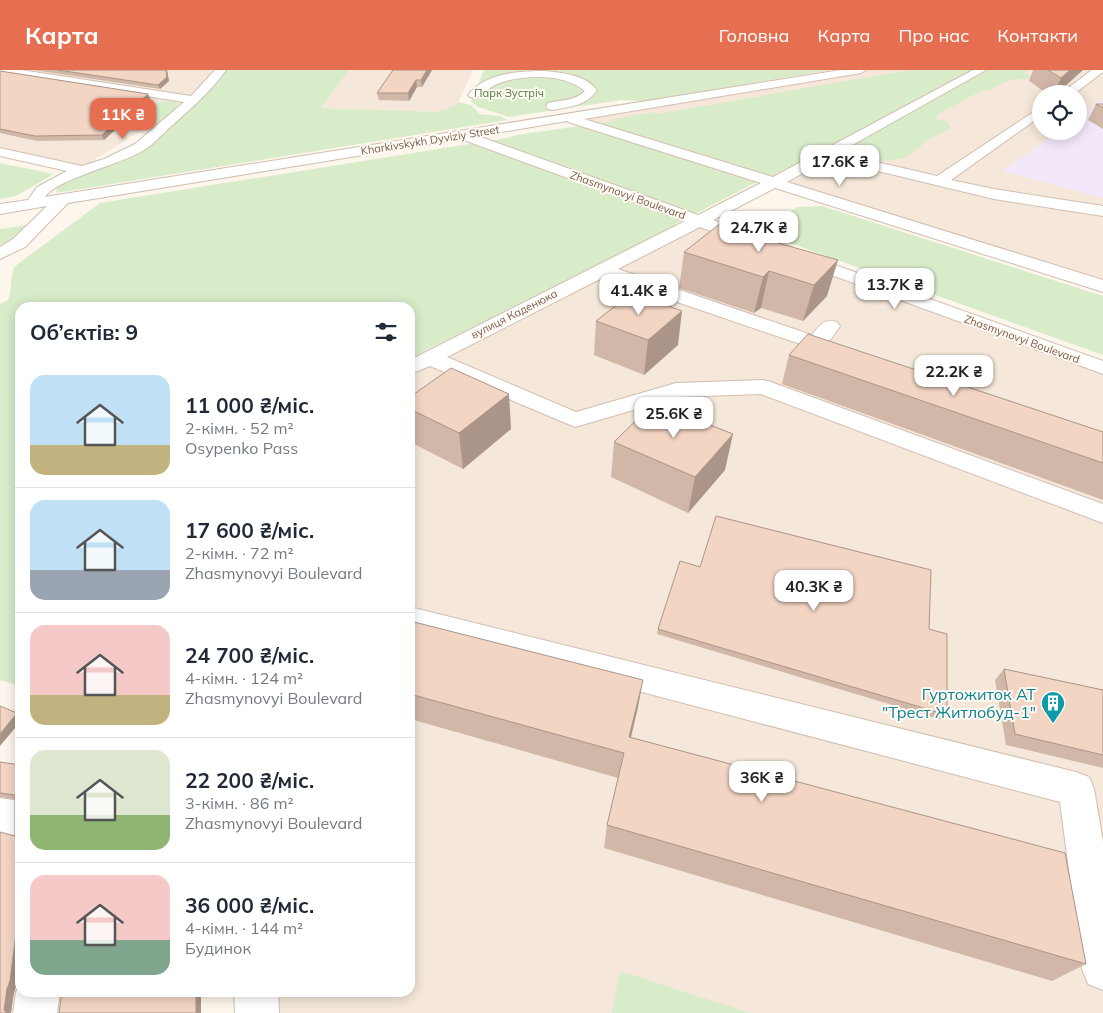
<!DOCTYPE html>
<html lang="uk">
<meta charset="utf-8">
<style>
body{margin:0;font-family:Mulish,sans-serif;background:#f2f2f3;color:#1f2937;height:100vh;display:flex;flex-direction:column;font-size:19px;white-space:nowrap}
*{box-sizing:border-box;margin:0}
p{font-size:16px;color:#747a83}
.icon{flex:none;width:28px;height:28px;fill:none;stroke:currentColor;stroke-width:2;stroke-linecap:round;stroke-linejoin:round}
.map{position:relative;flex:1;overflow:hidden}
.drawer{position:absolute;left:15px;top:232px;width:400px;height:695px;display:flex;flex-direction:column;background:#fff;border-radius:15px;box-shadow:0 2px 12px #0003}
.drawer>*{flex:none}
.tools{position:absolute;left:1032px;top:15px;display:grid;gap:10px}
.tools a{display:grid;place-items:center;width:55px;height:55px;border-radius:50%;background:#fff;box-shadow:0 2px 12px #0003;font-size:25px}
.price{position:absolute;translate:-50% -42px;padding:0 11px;border-radius:10px;background:#fff;color:#222;font-size:16px;line-height:32px;filter:drop-shadow(0 1px 2px #0008)}
.price::after{content:'';position:absolute;left:50%;top:30px;width:15px;height:11px;margin-left:-8px;background:inherit;clip-path:polygon(0 0,100% 0,50% 100%)}
.price.current{background:#e76f51;color:#fff}
ul{padding:0;list-style:none}
li{display:flex;align-items:center;gap:15px;height:125px;padding:0 15px}
li+li{border-top:1px solid #e0e1e3}
li span{display:grid;place-items:center;flex:none;width:140px;height:100px;border-radius:15px;color:#555}
li>.icon{margin-inline-start:auto}
span .icon{width:60px;height:60px;fill:#fffc;stroke-width:1}
li b{font-size:21px}
h2{display:flex;justify-content:space-between;align-items:center;height:60px;padding:0 15px;font-size:21px}
header{display:flex;align-items:center;gap:30px;box-sizing:border-box;height:70px;padding:0 25px;background:#e76f51;color:#fff}
header strong{font-size:24px}
nav{display:flex;gap:28px;margin-inline-start:auto;font-size:18px}
.map>svg:first-child{display:block}
</style>
<header>
<strong>Карта</strong>
<nav><a>Головна</a><a>Карта</a><a>Про нас</a><a>Контакти</a></nav>
</header>
<div class="map">
<svg width="1103" height="943" viewBox="0 0 1103 943">
<rect width="100%" height="100%" fill="#fdf6ec"/>
<g fill="#f5e8da" fill-rule="evenodd">
<path d="M0 0H216L180 36 85 96 0 77Z"/>
<path d="M349 0H473L453 43 320 38Z"/>
<path d="M862 0H1103V216L568 48ZM1041 24H1079V61H1041Z"/>
<path d="M699 151 1103 298V943H257L256 923 410 922V298Z"/>
</g>
<path fill="#f3e8fa" d="M1103 30V128L1003 101 1059 61H1079V47Z"/>
<g fill="#d8ecc9">
<path d="M226 0H349L321 38 439 42C444 37 454 40 458 32L471 35 480 44 500 46 507 50 56 123 58 113 127 87 158 55 141 51 135 47C151 34 155 30 176 32L178 39Z"/>
<path d="M484 0H832L645 31 621 30 509 47 478 37 471 31Z"/>
<path d="M910 0H1029L1023 3 1035 8 1010 10 992 19 979 22 938 44 936 49 948 52 950 59 931 68 909 85 901 89 882 91 841 85 798 94 769 106 675 154 674 157 410 288V238H20V616L0 610V234L8 230C12 220 10 209 14 197L100 133 507 68 516 65 608 52 618 48 656 42 657 44Z"/>
<path d="M0 93 54 104 16 126 0 129Z"/>
<path d="M822 136 1103 226V285L773 167 768 154 798 137Z"/>
<path d="M33 154 13 172 0 175V159Z"/>
<path d="M620 901 750 943H612Z"/>
</g>
<g fill="none" stroke-linecap="round" stroke-linejoin="round">
<g stroke="#d1beb0" stroke-width="2">
<g id="minor">
<path d="M0 0H21L191 26 215 0H226C210 23 188 41 167 60 160 66 153 75 144 80 123 94 56 109 45 127L841 0H866L861 3 584 49 773 107 973 0H986L838 83 937 106 1041 37V46L951 110 994 119 1103 136V146L994 129 828 89 787 112 1103 210V222L775 118 713 150 758 166 760 170 758 174H746L700 157 618 199 812 265C820 255 824 248 837 252L840 256C832 268 825 281 809 277L604 207 447 287 576 342 676 313 763 310 771 312 1103 434V453L761 324 678 327 575 357 430 296 410 304V290L685 151 461 69 68 133 25 177 0 189V177L13 169 47 136 0 144V134L28 130 37 117 67 101 0 86V78L82 96 104 89 135 74 184 32 0 3ZM567 51 568 52 761 113 698 145 478 66Z"/>
<path d="M1092 0H1103V2L1074 24H1060Z"/>
<path d="M546 1C564 3 585 5 597 20 587 36 569 37 552 40L548 39 546 36 548 33C561 30 575 31 585 21 564 3 522 4 497 14 487 18 480 30 470 27L468 25C486 2 520 1 546 1Z"/>
<path d="M799 182 1103 291V304L793 191 790 187 793 183Z"/>
<path d="M410 537 1076 702 1089 707 1094 719 1103 772V920L1088 914 1082 899 1060 732 410 561Z"/>
<path d="M0 728 20 731V769L0 764Z"/>
<path d="M20 913V922H60L57 943H13L16 922Z"/>
<path d="M234 922H278L279 943H235Z"/>
</g>
</g>
<use href="#minor" fill="#fff" fill-rule="evenodd"/>
</g>
<g fill="#d1b7a8">
<path d="M33 0H167L169 11 160 19Z"/>
<path d="M393 0H432L422 17H417L409 31 379 30 377 23Z"/>
<path d="M1033 0H1083L1056 24H1048L1029 11Z"/>
<path d="M0 1 148 24 150 28 104 70 37 71 0 63Z"/>
<path d="M1096 34H1103V59L1088 50Z"/>
<path d="M760 154 758 163 780 174 827 226 803 251 761 238 754 243 679 218 684 182Z"/>
<path d="M596 251 678 275 644 305 594 285Z"/>
<path d="M789 285 1103 362V430L782 314Z"/>
<path d="M410 327 511 359 463 399 410 372Z"/>
<path d="M614 372 725 400 688 443 611 407Z"/>
<path d="M410 551 638 637 631 667 1086 894 1052 911 604 778 607 755 618 708 410 649Z"/>
<path d="M658 559H929L947 645 942 650 657 564Z"/>
<path d="M1004 599 1103 620V698L1006 675 995 610Z"/>
<path d="M0 692 20 695V893L17 914 14 922 11 943H0L15 766V729L0 727Z"/>
</g>
<g fill="#aa9588">
<path d="M166 0H167L169 11 160 19 158 15Z"/>
<path d="M427 0H432L422 17 421 10Z"/>
<path d="M1070 0H1083L1056 24H1054L1061 8Z"/>
<path d="M416 10 417 17 409 31 408 23Z"/>
<path d="M148 24 150 28 104 70 102 65Z"/>
<path d="M760 154 752 188 750 161Z"/>
<path d="M838 190 827 226 803 251 814 215Z"/>
<path d="M769 201 761 238 754 243 763 207Z"/>
<path d="M682 241 678 275 644 305 648 270Z"/>
<path d="M509 324 511 359 463 399 459 363Z"/>
<path d="M733 364 725 400 688 443 695 407Z"/>
<path d="M643 610 638 637 625 692 629 667Z"/>
<path d="M17 643 20 645V652L0 676V664Z"/>
<path d="M20 833V893L17 914 14 922 11 943H6L4 940Z"/>
<rect x="196" y="922" width="5" height="21"/>
</g>
<g fill="#f3d5c3" stroke="#aa9588">
<path d="M58 0H166L167 7 158 15Z"/>
<path d="M393 0H427L421 10H416L408 23H377Z"/>
<path d="M1048 0H1070L1061 8Z"/>
<path d="M0 1 148 24 102 65 35 66 0 59Z"/>
<path d="M1096 34H1103V38Z"/>
<path d="M731 145 760 154 750 161 781 170 778 173 838 190 814 215 769 201 763 207 684 182Z"/>
<path d="M632 223 682 241 648 270 596 251Z"/>
<path d="M808 264 1103 362V393L789 285Z"/>
<path d="M451 298 509 324 459 363 410 339V327Z"/>
<path d="M654 333 733 364 695 407 614 372Z"/>
<path d="M716 446 931 500 929 559 947 564V645L658 559 680 491 700 497Z"/>
<path d="M410 551 643 610 629 667 1065 783 1086 894 607 755 624 683 410 624Z"/>
<path d="M1004 599 1103 620V685L1015 664Z"/>
<path d="M0 636 17 643 0 664Z"/>
<path d="M0 692 20 695V833L10 911 7 919 4 940 6 942V943H0V762L15 766V725L0 723Z"/>
<path d="M62 922H196V943H59Z"/>
</g>
<defs>
<g id="building-pin" transform="scale(1.25)"><path d="M0 17L-7.5 6A9.5 9.5 0 1 1 7.5 6Z" fill="#0f9aa8" stroke="#fffaf3"/><path d="M-4-6H4V6H1V3H-1V6H-4ZM-2.5-4.3h1.7v1.8h-1.7ZM.8-4.3h1.7v1.8H.8ZM-2.5-1h1.7V.8h-1.7ZM.8-1h1.7V.8H.8Z" fill="#fff"/></g>
</defs>
<g fill-rule="evenodd">
<use href="#building-pin" x="1053" y="633"/>
</g>
<g text-anchor="middle" stroke-width="4" stroke-linejoin="round" paint-order="stroke">
<g font-size="11" fill="#537a41" stroke="#fffaf3">
<text x="509" y="27">Парк Зустріч</text>
</g>
<g font-size="11" fill="#7a5c4d" stroke="#fffaf3">
<text transform="translate(430 70) rotate(-9)" y="4">Kharkivskykh Dyviziy Street</text>
<text transform="translate(628 125) rotate(20)" y="4">Zhasmynovyi Boulevard</text>
<text transform="translate(514 244) rotate(-27)" y="4">вулиця Каденюка</text>
<text transform="translate(1022 269) rotate(20)" y="4">Zhasmynovyi Boulevard</text>
</g>
<g font-size="16" fill="#0d838f" stroke="#fffaf3" text-anchor="end">
<text x="1036" y="630">Гуртожиток АТ<tspan x="1036" dy="18">"Трест Житлобуд-1"</tspan></text>
</g>
</g>
</svg>
<div class="tools">
<a><svg class="icon" aria-label="locate" viewBox="0 0 24 24"><circle cx="12" cy="12" r="6"/><path d="M12 2v4M12 18v4M2 12h4M18 12h4"/></svg></a>
</div>
<b class="price current" style="left:123px;top:70px">11K ₴</b>
<b class="price" style="left:840px;top:117px">17.6K ₴</b>
<b class="price" style="left:759px;top:183px">24.7K ₴</b>
<b class="price" style="left:895px;top:240px">13.7K ₴</b>
<b class="price" style="left:639px;top:246px">41.4K ₴</b>
<b class="price" style="left:954px;top:327px">22.2K ₴</b>
<b class="price" style="left:674px;top:369px">25.6K ₴</b>
<b class="price" style="left:814px;top:542px">40.3K ₴</b>
<b class="price" style="left:762px;top:733px">36K ₴</b>
<section class="drawer">
<h2>Об’єктів: 9<svg class="icon" aria-label="filters" viewBox="0 0 24 24"><path d="M4 7h16M4 17h16"/><circle cx="9" cy="7" r="2"/><circle cx="15" cy="17" r="2"/></svg></h2>
<ul>
<li><span style="background:linear-gradient(#bfe0f5 70%,#c2b280 0)"><svg class="icon" aria-label="home" viewBox="0 0 24 24"><path d="M3 11l9-7 9 7M6 9v11h12V9"/></svg></span><div><b>11 000 ₴/міс.</b><p>2-кімн. · 52 m²</p><p>Osypenko Pass</p></div></li>
<li><span style="background:linear-gradient(#bfe0f5 70%,#9aa5b1 0)"><svg class="icon" aria-label="home" viewBox="0 0 24 24"><path d="M3 11l9-7 9 7M6 9v11h12V9"/></svg></span><div><b>17 600 ₴/міс.</b><p>2-кімн. · 72 m²</p><p>Zhasmynovyi Boulevard</p></div></li>
<li><span style="background:linear-gradient(#f6c9c9 70%,#c2b280 0)"><svg class="icon" aria-label="home" viewBox="0 0 24 24"><path d="M3 11l9-7 9 7M6 9v11h12V9"/></svg></span><div><b>24 700 ₴/міс.</b><p>4-кімн. · 124 m²</p><p>Zhasmynovyi Boulevard</p></div></li>
<li><span style="background:linear-gradient(#dfe7d0 65%,#8fb573 0)"><svg class="icon" aria-label="home" viewBox="0 0 24 24"><path d="M3 11l9-7 9 7M6 9v11h12V9"/></svg></span><div><b>22 200 ₴/міс.</b><p>3-кімн. · 86 m²</p><p>Zhasmynovyi Boulevard</p></div></li>
<li><span style="background:linear-gradient(#f6c9c9 65%,#7fa58c 0)"><svg class="icon" aria-label="home" viewBox="0 0 24 24"><path d="M3 11l9-7 9 7M6 9v11h12V9"/></svg></span><div><b>36 000 ₴/міс.</b><p>4-кімн. · 144 m²</p><p>Будинок</p></div></li>
</ul>
</section>
</div>
